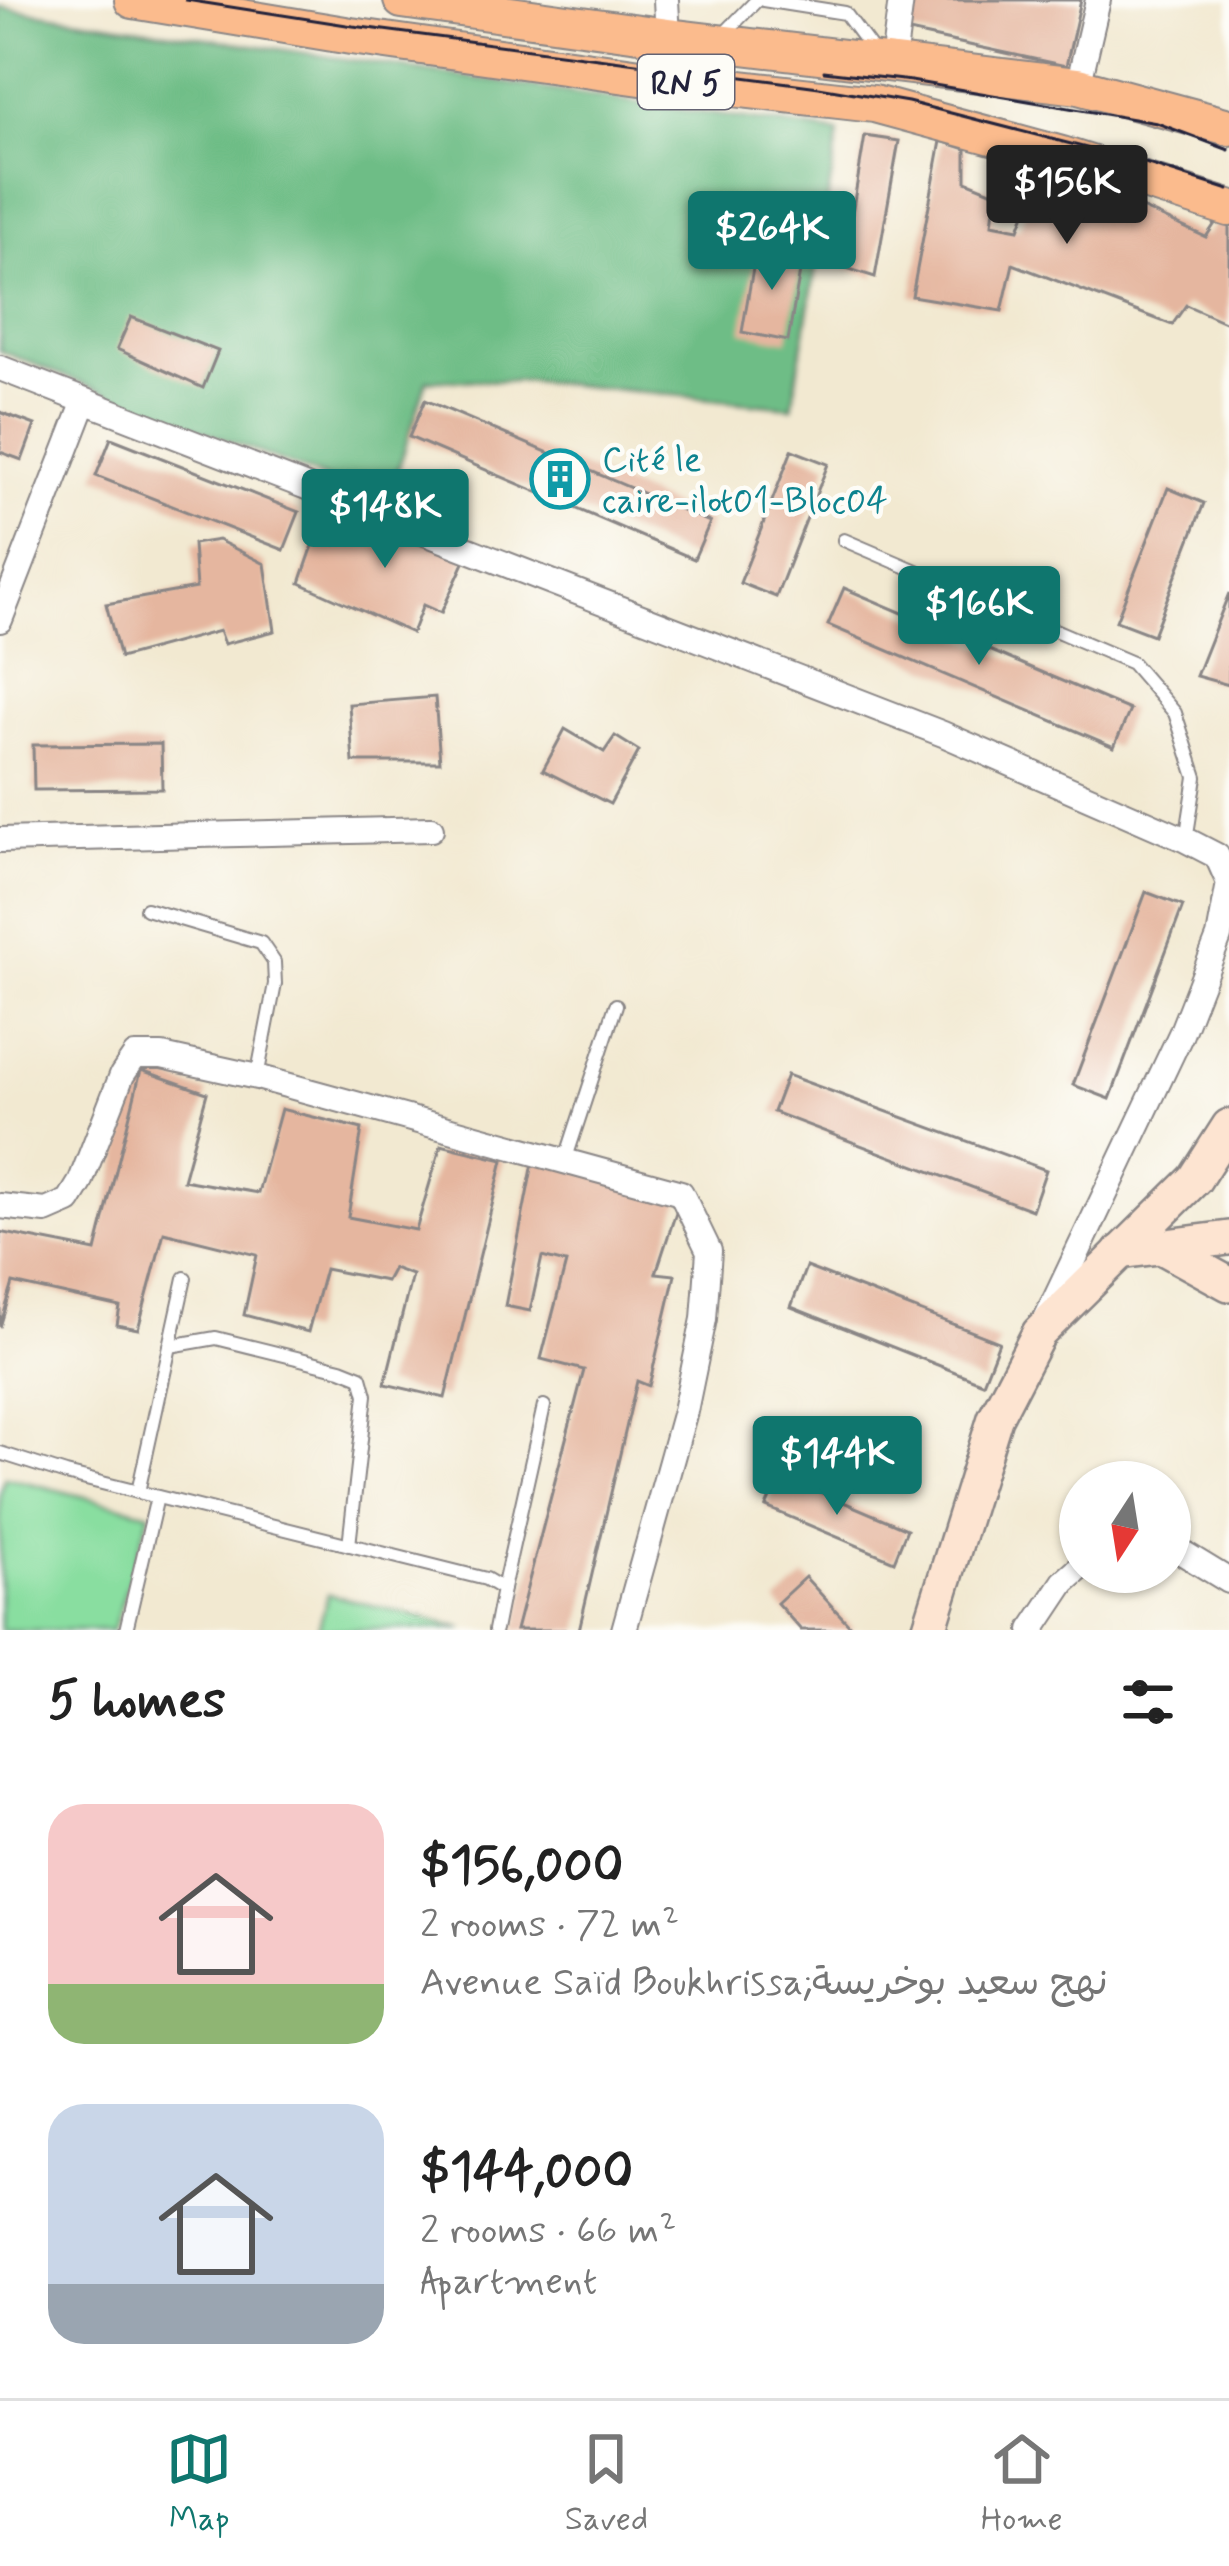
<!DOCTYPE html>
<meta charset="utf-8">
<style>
body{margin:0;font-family:Mynerve,"Playpen Sans Arabic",sans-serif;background:#f2f2f2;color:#222;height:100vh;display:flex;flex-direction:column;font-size:45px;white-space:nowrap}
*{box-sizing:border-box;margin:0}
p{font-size:39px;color:#767676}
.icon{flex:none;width:66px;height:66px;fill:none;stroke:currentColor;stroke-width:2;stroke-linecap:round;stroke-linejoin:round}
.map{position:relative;height:1630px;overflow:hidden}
.details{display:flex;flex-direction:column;background:#fff;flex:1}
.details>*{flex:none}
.needle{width:78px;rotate:192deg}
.tools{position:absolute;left:1059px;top:1461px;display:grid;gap:24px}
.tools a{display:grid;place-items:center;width:132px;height:132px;border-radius:50%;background:#fff;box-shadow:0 3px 9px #0004;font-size:60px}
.price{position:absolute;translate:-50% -102px;padding:0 27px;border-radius:12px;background:#0f766e;color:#fff;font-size:39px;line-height:78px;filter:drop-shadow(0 3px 6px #0008)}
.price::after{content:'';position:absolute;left:50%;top:72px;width:36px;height:27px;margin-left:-18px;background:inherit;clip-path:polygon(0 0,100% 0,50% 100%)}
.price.selected{background:#222;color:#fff}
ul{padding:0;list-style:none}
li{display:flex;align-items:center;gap:36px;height:300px;padding:0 48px}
li span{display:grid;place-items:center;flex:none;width:336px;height:240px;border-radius:36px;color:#555}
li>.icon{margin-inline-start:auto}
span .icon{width:144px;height:144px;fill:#fffc;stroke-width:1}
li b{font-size:51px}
h2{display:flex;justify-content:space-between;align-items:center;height:144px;padding:0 48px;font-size:51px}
.dock{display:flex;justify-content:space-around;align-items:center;height:168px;border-top:3px solid #e0e0e0;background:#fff;font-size:33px;color:#767676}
.dock a{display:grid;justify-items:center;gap:6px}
.dock .selected{color:#0f766e}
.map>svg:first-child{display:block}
</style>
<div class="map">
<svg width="1229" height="1630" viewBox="0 0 1229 1630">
<rect width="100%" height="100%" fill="#fdfcf7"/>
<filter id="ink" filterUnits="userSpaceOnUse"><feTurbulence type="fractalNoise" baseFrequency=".00833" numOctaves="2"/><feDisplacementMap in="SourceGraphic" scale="24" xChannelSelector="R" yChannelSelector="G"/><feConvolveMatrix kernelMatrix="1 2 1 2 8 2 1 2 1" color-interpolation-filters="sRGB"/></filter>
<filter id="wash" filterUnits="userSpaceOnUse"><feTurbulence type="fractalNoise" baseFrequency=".004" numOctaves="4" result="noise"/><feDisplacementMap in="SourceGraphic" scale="48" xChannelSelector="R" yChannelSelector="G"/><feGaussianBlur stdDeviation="2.7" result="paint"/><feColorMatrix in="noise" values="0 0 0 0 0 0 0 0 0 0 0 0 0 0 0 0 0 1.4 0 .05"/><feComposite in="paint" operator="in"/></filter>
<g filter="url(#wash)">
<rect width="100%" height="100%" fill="#f2e9d1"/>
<g fill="#89dea0" stroke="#56806e" stroke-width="3">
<path d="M5 1477 150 1513 113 1630H0V1495Z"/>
<path d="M328 1594 464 1628 318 1630Z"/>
</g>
<path fill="#6ebd86" stroke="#487060" stroke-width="3" d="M0 7 839 133 792 407 533 381 427 380 387 503 0 351Z"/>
<g id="blocks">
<g fill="#e5b69f">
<path d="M907 0H1081L1066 66 900 30Z"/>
<path d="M865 136 899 141 875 277 843 267Z"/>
<path d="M941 141 966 149V181L996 193 992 224 1019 229 1044 164 1206 237 1220 216 1229 221V324L1186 305 1172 325 1013 264 1002 311 912 296Z"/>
<path d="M757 245 803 254 788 341 742 332Z"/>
<path d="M131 317 218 351 203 388 117 349Z"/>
<path d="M425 400 710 522 694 559 409 437Z"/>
<path d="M0 412 35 425 22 460 0 452Z"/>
<path d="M111 438 299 512 284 550 96 476Z"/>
<path d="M792 450 828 464 776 597 740 583Z"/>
<path d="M1168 488 1204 503 1153 635 1116 621Z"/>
<path d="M351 514 469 552 441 613 423 605 412 633 300 583 316 537 335 545 348 526Z"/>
<path d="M218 540 265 564 275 631 224 644 219 631 120 658 106 604 196 588 193 544Z"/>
<path d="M844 588 1130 710 1114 747 828 625Z"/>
<path d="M1229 593V685L1196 676Z"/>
<path d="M435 697 440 762H353L349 704Z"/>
<path d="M565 729 604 752 615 736 639 751 610 804 543 770Z"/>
<path d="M161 744 162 789 34 790 33 745Z"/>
<path d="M1146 892 1183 906 1110 1099 1073 1085Z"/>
<path d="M141 1070 207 1093 183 1180 258 1193 281 1109 362 1129 348 1217 416 1230 441 1145 503 1160 445 1398 385 1384 412 1275 393 1268 386 1281 325 1269 308 1332 244 1315 257 1255 164 1232 138 1329 117 1325 120 1307 13 1283 0 1327V1232L96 1251Z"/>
<path d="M787 1075 1046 1170 1032 1210 773 1112Z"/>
<path d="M534 1158 681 1197 656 1273 675 1275 649 1386 637 1381 579 1630H516L584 1370 541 1359 566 1263 542 1257 530 1311 505 1306Z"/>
<path d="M806 1267 999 1342 983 1383 791 1307Z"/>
<path d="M780 1475 907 1529 894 1561 766 1507Z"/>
<path d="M805 1577 854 1630H801L777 1603Z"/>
</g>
</g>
</g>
<g filter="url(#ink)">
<use href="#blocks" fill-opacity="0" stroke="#8a8686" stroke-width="3"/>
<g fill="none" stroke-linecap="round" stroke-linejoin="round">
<g stroke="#8a8686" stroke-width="16">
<g id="lane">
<path d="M763 0 845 13 876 55"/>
<path d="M720 38 757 0"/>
<path d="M844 540 1132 663 1175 713 1196 777 1186 840"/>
<path d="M146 909 261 943 274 962 275 984 257 1077"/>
<path d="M565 1161 616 1005"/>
<path d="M170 1346 216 1338 341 1369 361 1377 366 1395 349 1545"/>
<path d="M0 1453 66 1474 486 1579 503 1589 495 1630"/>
<path d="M138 1492 185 1278"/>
<path d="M503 1589 544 1406"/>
<path d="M126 1630 157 1497"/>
</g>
</g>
<g stroke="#8a8686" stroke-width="28">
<g id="street">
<path d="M666 0 668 37"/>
<path d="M893 62 901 0"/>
<path d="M1078 86 1098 0"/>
<path d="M0 368 943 734 1186 840 1217 856 1229 883 1219 937 1181 1034 1046 1319"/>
<path d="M0 620 85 401"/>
<path d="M0 840 431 829"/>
<path d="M0 1206 46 1211 69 1201 80 1183 122 1075 135 1056H162L257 1077 681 1193 709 1251 704 1319 685 1411 624 1630"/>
<path d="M1170 1545 1229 1581"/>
<path d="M1032 1630 1064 1582 1080 1568"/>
</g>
</g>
<g stroke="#8a8686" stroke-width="38">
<g id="secondary">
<path d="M1158 1245 1229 1284"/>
<path d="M1120 1252 1229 1238"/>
<path d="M929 1630 995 1418 1039 1333 1195 1179 1229 1126"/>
</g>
</g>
<g stroke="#8a8686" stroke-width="40">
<g id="primary">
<path d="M133 0 351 36 662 80 874 104 1062 155 1229 208"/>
<path d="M402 0 668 37 1078 86 1229 127"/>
</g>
</g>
<use href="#lane" stroke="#fff" stroke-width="12"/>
<use href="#street" stroke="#fff" stroke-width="24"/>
<use href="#secondary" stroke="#fde4d1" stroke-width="33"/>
<use href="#primary" stroke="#fbbb8d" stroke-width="36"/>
<g stroke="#22223b" stroke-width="3">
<path d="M186 0 353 26 819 87 908 102 1145 163 1229 190"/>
<path d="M824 71 911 81 1157 123 1229 150"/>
</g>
</g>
</g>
<defs>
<g id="building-ring" transform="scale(3)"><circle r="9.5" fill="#fdfcf7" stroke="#0f9aa8" stroke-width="1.5"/><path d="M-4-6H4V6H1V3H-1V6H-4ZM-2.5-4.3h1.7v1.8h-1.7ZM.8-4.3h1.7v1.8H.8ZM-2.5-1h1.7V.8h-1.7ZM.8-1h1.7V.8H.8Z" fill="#0f9aa8"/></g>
</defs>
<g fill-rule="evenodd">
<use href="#building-ring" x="560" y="479"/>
</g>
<g text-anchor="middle" stroke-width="9" stroke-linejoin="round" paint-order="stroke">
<rect fill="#fdfcf7" stroke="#646373" stroke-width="3" x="638" y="55" width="96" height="54" rx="9"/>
<g font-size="33" font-weight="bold" fill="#22223b">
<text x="686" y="94">RN 5</text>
</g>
<g font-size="36" fill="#0d838f" stroke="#fdfcf7" text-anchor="start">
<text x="602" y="471">Cité le<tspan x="602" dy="41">caire-ilot01-Bloc04</tspan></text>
</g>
</g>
</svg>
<div class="tools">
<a><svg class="needle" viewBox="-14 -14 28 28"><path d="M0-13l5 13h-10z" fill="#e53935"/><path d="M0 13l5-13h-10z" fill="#767676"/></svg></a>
</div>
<b class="price selected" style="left:1067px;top:247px">$156K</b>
<b class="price" style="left:772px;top:293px">$264K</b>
<b class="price" style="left:385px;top:571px">$148K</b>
<b class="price" style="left:979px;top:668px">$166K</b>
<b class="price" style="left:837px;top:1518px">$144K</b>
</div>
<section class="details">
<h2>5 homes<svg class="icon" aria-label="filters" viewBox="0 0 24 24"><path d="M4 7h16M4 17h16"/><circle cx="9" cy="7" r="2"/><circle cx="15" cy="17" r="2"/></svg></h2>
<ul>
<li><span style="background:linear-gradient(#f6c9c9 75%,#8fb573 0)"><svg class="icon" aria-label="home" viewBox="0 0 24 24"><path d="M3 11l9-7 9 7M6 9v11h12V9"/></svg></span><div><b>$156,000</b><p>2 rooms · 72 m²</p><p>Avenue Saïd Boukhrissa;نهج سعيد بوخريسة</p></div></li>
<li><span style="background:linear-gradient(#c9d6e8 75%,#9aa5b1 0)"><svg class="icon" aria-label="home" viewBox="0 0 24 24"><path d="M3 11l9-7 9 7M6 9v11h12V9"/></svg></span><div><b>$144,000</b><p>2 rooms · 66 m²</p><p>Apartment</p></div></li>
</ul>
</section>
<nav class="dock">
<a class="selected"><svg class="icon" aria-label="map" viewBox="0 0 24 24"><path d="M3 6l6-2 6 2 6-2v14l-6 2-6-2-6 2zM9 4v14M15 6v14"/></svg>Map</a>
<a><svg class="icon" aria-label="saved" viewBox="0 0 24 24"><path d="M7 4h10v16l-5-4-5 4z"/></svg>Saved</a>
<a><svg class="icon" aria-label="home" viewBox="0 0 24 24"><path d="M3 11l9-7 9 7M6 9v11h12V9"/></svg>Home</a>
</nav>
